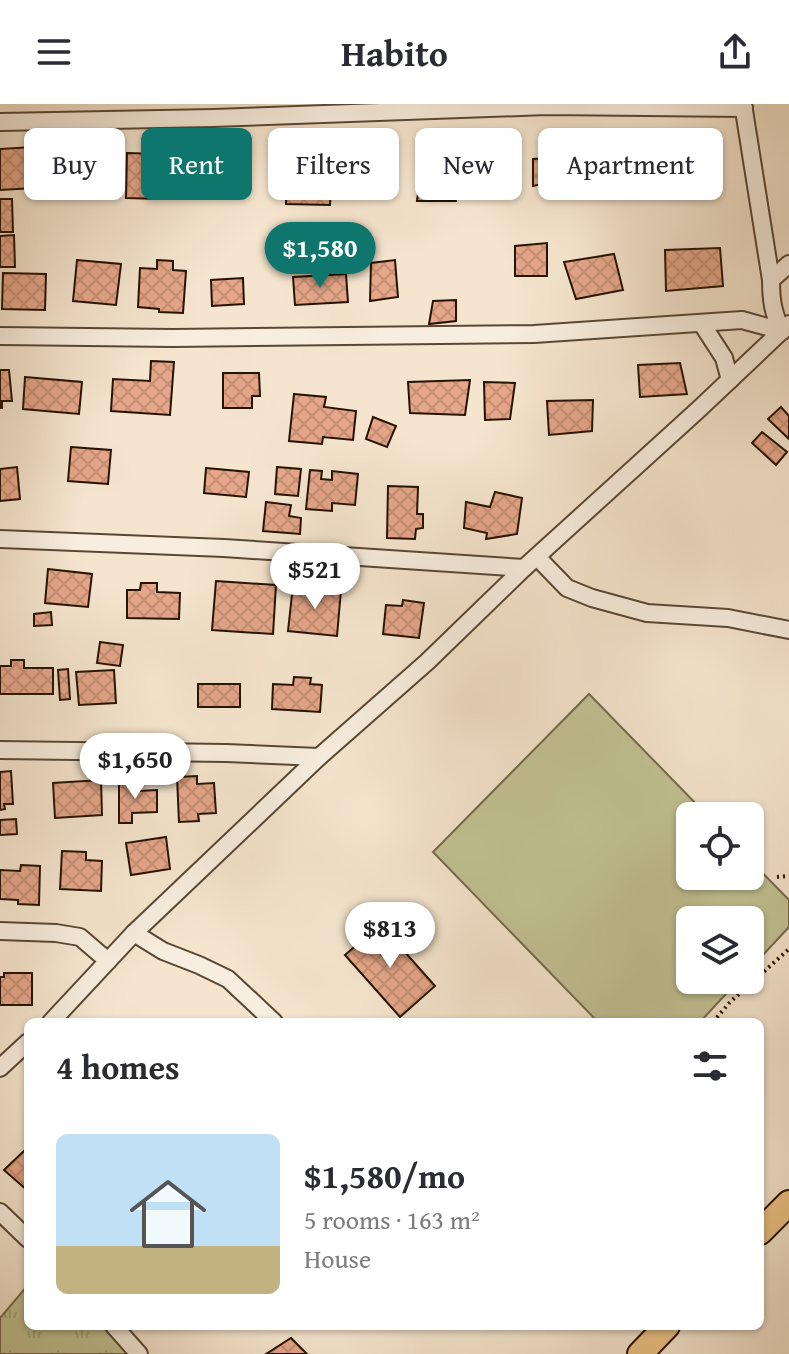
<!DOCTYPE html>
<meta charset="utf-8">
<style>
body{margin:0;font-family:"Gentium Book Plus",serif;background:#f7f7f7;color:#2b2b33;height:100vh;display:flex;flex-direction:column;font-size:30px;white-space:nowrap}
*{box-sizing:border-box;margin:0}
p{font-size:26px;color:#7c7c81}
.icon{flex:none;width:44px;height:44px;fill:none;stroke:currentColor;stroke-width:2;stroke-linecap:round;stroke-linejoin:round}
.map{position:relative;flex:1;overflow:hidden}
.sheet{position:absolute;left:24px;top:914px;width:740px;height:312px;display:flex;flex-direction:column;background:#fff;border-radius:12px;box-shadow:0 2px 6px #0004}
.sheet>*{flex:none}
.top-card{position:absolute;left:24px;top:24px;width:742px;height:72px;display:flex;gap:16px}
.fabs{position:absolute;left:676px;top:698px;display:grid;gap:16px}
.fabs a{display:grid;place-items:center;width:88px;height:88px;border-radius:12px;background:#fff;box-shadow:0 2px 6px #0004;font-size:40px}
.price{position:absolute;translate:-50% -68px;padding:0 18px;border-radius:28px;background:#fff;color:#222;font-size:26px;line-height:52px;filter:drop-shadow(0 2px 4px #0008)}
.price::after{content:'';position:absolute;left:50%;top:48px;width:24px;height:18px;margin-left:-12px;background:inherit;clip-path:polygon(0 0,100% 0,50% 100%)}
.price.on{background:#0f766e;color:#fff}
ul{padding:0;list-style:none}
li{display:flex;align-items:center;gap:24px;height:200px;padding:0 32px}
li+li{border-top:2px solid #e1e1e2}
li span{display:grid;place-items:center;flex:none;width:224px;height:160px;border-radius:12px;color:#555}
li>.icon{margin-inline-start:auto}
span .icon{width:96px;height:96px;fill:#fffc;stroke-width:1}
li b{font-size:34px}
h2{display:flex;justify-content:space-between;align-items:center;height:96px;padding:0 32px;font-size:34px}
.tag{padding:0 28px;border-radius:12px;background:#fff;box-shadow:0 2px 6px #0004;font-size:28px;line-height:72px}
.tag.on{background:#0f766e;color:#fff}
header{display:flex;justify-content:space-between;align-items:center;height:104px;padding:0 32px;background:#fff;font-size:36px;font-weight:800}
.map>svg:first-child{display:block}
</style>
<header><svg class="icon" aria-label="menu" viewBox="0 0 24 24"><path d="M4 6h16M4 12h16M4 18h16"/></svg>Habito<svg class="icon" aria-label="share" viewBox="0 0 24 24"><path d="M12 15V3M7 8l5-5 5 5M5 13v7h14v-7"/></svg></header>
<div class="map">
<svg width="789" height="1250" viewBox="0 0 789 1250">
<defs>
<pattern id="park-tufts" width="24" height="20" patternUnits="userSpaceOnUse" patternTransform="scale(2)"><rect width="24" height="20" fill="#c2c294"/><path d="M3 7l-1-3M5 7V3M7 7l1-3M15 17l-1-3M17 17v-4M19 17l1-3" fill="none" stroke="#a7a67e"/></pattern>
<pattern id="building-cross-hatch" width="8" height="8" patternUnits="userSpaceOnUse" patternTransform="scale(2)"><rect width="8" height="8" fill="#e5a689"/><path d="M0 0l8 8M0 8l8-8" fill="none" stroke="#c48e74"/></pattern>
</defs>
<rect width="100%" height="100%" fill="#f5e5ce"/>
<filter id="stains"><feTurbulence type="fractalNoise" baseFrequency=".0025" numOctaves="4"/><feColorMatrix values="0 0 0 0 .2 0 0 0 0 .09 0 0 0 0 .02 0 0 0 .5 -.17"/></filter>
<radialGradient id="worn" r=".72"><stop offset=".6" stop-color="#630" stop-opacity="0"/><stop offset="1" stop-color="#630" stop-opacity=".3"/></radialGradient>
<path fill="#c2c294" stroke="#746a4a" stroke-width="2" d="M589 590 708 712H690V772H750V756L789 796V823L750 865V816H690V876H739L700 918H598L433 748Z"/>
<path fill="url(#park-tufts)" stroke="#746a4a" stroke-width="2" d="M28 1181V1222H102L129 1250H0V1214Z"/>
<g fill="url(#building-cross-hatch)" stroke="#251200" stroke-width="2">
<path d="M647 30 652 60 609 66 606 43 627 38V34Z"/>
<path d="M716 31 720 62 669 72 665 40Z"/>
<path d="M203 39 204 55H226V94L177 95 176 40Z"/>
<path d="M491 39 494 44 514 43 515 71 475 77 473 41Z"/>
<path d="M583 39 587 84 562 89 563 75 533 82V55L562 53 564 42Z"/>
<path d="M33 43 35 84 0 86V45Z"/>
<path d="M127 49 160 50 159 95 126 94Z"/>
<path d="M455 57 456 97H417L422 58Z"/>
<path d="M306 63 307 70 332 72 330 101 286 100 287 64Z"/>
<path d="M0 95H12L13 128H0Z"/>
<path d="M14 131 15 163H0V132Z"/>
<path d="M547 139V172H515V142Z"/>
<path d="M720 144 723 182 666 187 665 146Z"/>
<path d="M614 150 623 186 576 195 564 158Z"/>
<path d="M77 156 121 160 116 201 73 197Z"/>
<path d="M157 156 173 157V166L186 167 183 209 159 208V205L138 203 140 164 157 165Z"/>
<path d="M395 156 398 193 370 197 371 159Z"/>
<path d="M3 169 46 170 45 206 2 205Z"/>
<path d="M346 170 348 198 295 201 293 173Z"/>
<path d="M243 174 244 200 212 202 211 176Z"/>
<path d="M456 196V217L429 220 433 197Z"/>
<path d="M151 257 174 258 170 311 111 307 113 275 150 277Z"/>
<path d="M680 259 687 290 640 293 638 261Z"/>
<path d="M0 266H9L12 297H2V304H0Z"/>
<path d="M223 269H259L260 292H252V304H223Z"/>
<path d="M25 273 82 278 79 310 23 305Z"/>
<path d="M470 276 465 311 410 309 408 278Z"/>
<path d="M484 278 515 279 510 315 485 316Z"/>
<path d="M294 290 326 293 324 303 356 307 353 336 323 333 322 340 289 337Z"/>
<path d="M593 296 592 327 549 331 547 297Z"/>
<path d="M781 303 789 312V335L768 315Z"/>
<path d="M373 313 396 322 387 343 366 335Z"/>
<path d="M762 328 787 348 776 361 752 339Z"/>
<path d="M71 343 111 346 108 380 68 377Z"/>
<path d="M17 363 20 395 0 397V365Z"/>
<path d="M277 363 301 365 298 392 275 390Z"/>
<path d="M206 364 249 368 246 393 204 389Z"/>
<path d="M310 366 322 367 321 375 332 376V367L358 370 355 401 332 399V407L306 405Z"/>
<path d="M388 382 418 383 417 410H423V424L416 425 415 435 387 434Z"/>
<path d="M495 388 522 394 517 430 486 435 487 429 464 424 466 398 490 403Z"/>
<path d="M266 398 291 401 289 412 301 414 300 430 263 427Z"/>
<path d="M48 465 92 470 88 503 45 499Z"/>
<path d="M216 477 276 481 273 530 212 526Z"/>
<path d="M141 479H157V488L180 489 179 515 127 514V486H140Z"/>
<path d="M293 481 341 486 337 532 288 527Z"/>
<path d="M403 496 424 499 419 534 383 530 386 501 402 502Z"/>
<path d="M51 508 52 521 34 522V510Z"/>
<path d="M100 538 123 541 120 562 97 559Z"/>
<path d="M11 556H24V564H53V590H0V562H11Z"/>
<path d="M68 565 70 595 60 596 58 566Z"/>
<path d="M114 566 116 599 79 601 76 568Z"/>
<path d="M294 573 311 574 310 580 322 581 320 608 272 605 273 580 293 581Z"/>
<rect x="198" y="580" width="42" height="23"/>
<path d="M11 667 13 700H4L5 705 0 706V668Z"/>
<path d="M197 672V680L214 679 216 709 198 710 199 717 179 718 177 673Z"/>
<path d="M101 676 102 711 55 714 53 679Z"/>
<path d="M138 677V687L157 686V708L132 709V719H119V678Z"/>
<path d="M16 715 17 730 0 731V716Z"/>
<path d="M166 733 170 765 131 771 126 739Z"/>
<path d="M62 747 86 748V756L102 757 101 787 60 785Z"/>
<path d="M21 761 40 762 39 801 18 800V796L0 795V766L20 767Z"/>
<path d="M380 820 435 882 400 913 345 851Z"/>
<path d="M4 869H32V901H0V873H4Z"/>
<path d="M28 1043V1087L4 1066Z"/>
<path d="M291 1234 307 1250H266Z"/>
</g>
<g fill="none" stroke-linecap="round" stroke-linejoin="round">
<g stroke="#594734" stroke-width="20">
<g id="street">
<path d="M743 0 771 176C771 196 773 210 782 227"/>
<path d="M0 18 214 14 547 2 744 4"/>
<path d="M771 176 789 160"/>
<path d="M702 220 724 254 730 276"/>
<path d="M0 232 173 234 534 230 742 216 782 227"/>
<path d="M0 435 224 444 524 464"/>
<path d="M537 453 567 484 592 494 647 509 728 514 789 526"/>
<path d="M0 646 226 649 319 653"/>
<path d="M0 827 56 829 80 833 108 857"/>
<path d="M134 829 163 847 199 861 228 875 274 918"/>
<path d="M51 918 134 829 319 653 427 558 524 464 698 306 789 220"/>
<path d="M0 964 28 938"/>
<path d="M0 1108 28 1135"/>
<path d="M114 1222 139 1250"/>
</g>
</g>
<g stroke="#251200" stroke-width="28">
<g id="primary">
<path d="M760 1128 789 1099"/>
<path d="M640 1250 667 1222"/>
</g>
</g>
<g stroke="#251200" stroke-width="4" stroke-dasharray="2 4" stroke-linecap="butt">
<path d="M777 773 789 772"/>
<path d="M713 918 730 898 789 845"/>
</g>
<use href="#street" stroke="#f8eedf" stroke-width="16"/>
<use href="#primary" stroke="#eac287" stroke-width="24"/>
</g>
<rect width="100%" height="100%" filter="url(#stains)"/>
<rect width="100%" height="100%" fill="url(#worn)"/>
</svg>
<div class="fabs">
<a><svg class="icon" aria-label="locate" viewBox="0 0 24 24"><circle cx="12" cy="12" r="6"/><path d="M12 2v4M12 18v4M2 12h4M18 12h4"/></svg></a>
<a><svg class="icon" aria-label="layers" viewBox="0 0 24 24"><path d="M12 4l9 5-9 5-9-5zM3 14l9 5 9-5"/></svg></a>
</div>
<b class="price on" style="left:320px;top:186px">$1,580</b>
<b class="price" style="left:315px;top:507px">$521</b>
<b class="price" style="left:135px;top:697px">$1,650</b>
<b class="price" style="left:390px;top:866px">$813</b>
<div class="top-card">
<a class="tag">Buy</a>
<a class="tag on">Rent</a>
<a class="tag">Filters</a>
<a class="tag">New</a>
<a class="tag">Apartment</a>
</div>
<section class="sheet">
<h2>4 homes<svg class="icon" aria-label="filters" viewBox="0 0 24 24"><path d="M4 7h16M4 17h16"/><circle cx="9" cy="7" r="2"/><circle cx="15" cy="17" r="2"/></svg></h2>
<ul>
<li><span style="background:linear-gradient(#bfe0f5 70%,#c2b280 0)"><svg class="icon" aria-label="home" viewBox="0 0 24 24"><path d="M3 11l9-7 9 7M6 9v11h12V9"/></svg></span><div><b>$1,580/mo</b><p>5 rooms · 163 m²</p><p>House</p></div></li>
</ul>
</section>
</div>
